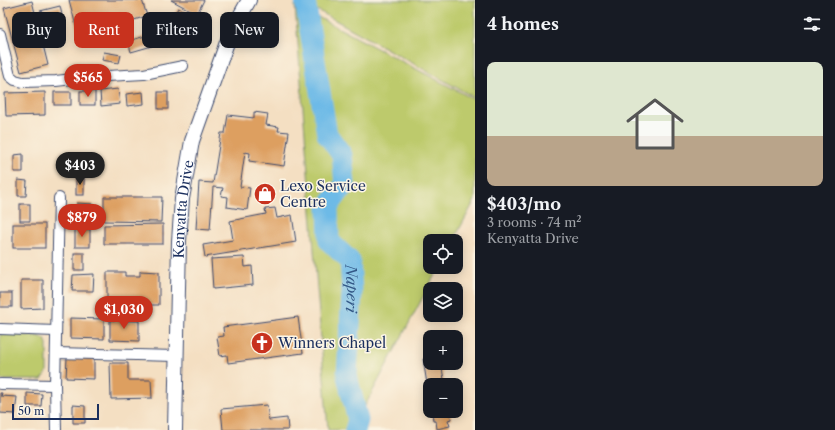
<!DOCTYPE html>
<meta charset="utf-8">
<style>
body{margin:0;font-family:"Libre Caslon Text",serif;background:#20242c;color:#f1f3f6;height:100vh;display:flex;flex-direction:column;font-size:15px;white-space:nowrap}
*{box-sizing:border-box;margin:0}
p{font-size:13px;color:#9ea1a6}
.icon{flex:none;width:22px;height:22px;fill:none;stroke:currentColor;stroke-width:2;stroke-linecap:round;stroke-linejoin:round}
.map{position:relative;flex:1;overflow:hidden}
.panel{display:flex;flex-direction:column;background:#171b24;width:360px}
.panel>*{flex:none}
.top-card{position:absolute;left:12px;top:12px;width:380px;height:36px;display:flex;gap:8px}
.controls{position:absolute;left:423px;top:234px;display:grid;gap:8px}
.controls a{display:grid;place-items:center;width:40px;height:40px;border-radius:8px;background:#171b24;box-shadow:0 2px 10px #0003;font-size:20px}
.scale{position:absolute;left:12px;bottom:10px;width:87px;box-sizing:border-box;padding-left:4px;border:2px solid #1b2f5e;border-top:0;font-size:11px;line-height:14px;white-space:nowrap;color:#1b2f5e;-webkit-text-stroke:3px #fcf5e5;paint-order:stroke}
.price{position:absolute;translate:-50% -34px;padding:0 9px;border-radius:14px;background:#c8321e;color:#fff;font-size:13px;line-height:26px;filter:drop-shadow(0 1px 2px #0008)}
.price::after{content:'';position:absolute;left:50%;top:24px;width:12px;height:9px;margin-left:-6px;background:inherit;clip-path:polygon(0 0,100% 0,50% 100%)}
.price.selected{background:#222;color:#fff}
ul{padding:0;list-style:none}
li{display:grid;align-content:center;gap:8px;height:212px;padding:0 12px}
li span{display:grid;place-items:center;height:124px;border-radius:8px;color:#555}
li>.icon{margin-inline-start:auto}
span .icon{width:72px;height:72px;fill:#fffc;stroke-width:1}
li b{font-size:17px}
h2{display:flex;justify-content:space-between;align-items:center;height:48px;padding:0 12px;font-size:17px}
.tag{padding:0 14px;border-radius:8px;background:#171b24;box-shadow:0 2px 10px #0003;font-size:14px;line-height:36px}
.tag.selected{background:#c8321e;color:#fff}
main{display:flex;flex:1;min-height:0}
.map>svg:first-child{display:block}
</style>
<main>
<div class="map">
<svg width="475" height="430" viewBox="0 0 475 430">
<rect width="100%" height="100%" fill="#fcf5e5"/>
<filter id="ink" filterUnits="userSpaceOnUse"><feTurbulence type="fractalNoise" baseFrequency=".025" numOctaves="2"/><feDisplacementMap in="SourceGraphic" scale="8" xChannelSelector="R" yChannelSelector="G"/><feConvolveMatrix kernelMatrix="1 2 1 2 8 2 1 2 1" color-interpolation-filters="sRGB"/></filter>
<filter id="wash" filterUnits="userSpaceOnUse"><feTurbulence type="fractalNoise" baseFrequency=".012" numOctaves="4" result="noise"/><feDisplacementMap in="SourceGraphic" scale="16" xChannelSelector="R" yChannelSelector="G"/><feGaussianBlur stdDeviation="0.9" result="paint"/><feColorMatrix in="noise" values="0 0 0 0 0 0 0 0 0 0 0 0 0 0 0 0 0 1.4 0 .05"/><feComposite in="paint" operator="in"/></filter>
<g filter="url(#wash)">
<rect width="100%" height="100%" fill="#f4dfc2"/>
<g fill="#bdca6c" stroke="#6c7c65">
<path d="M302 0H475V98L301 1Z"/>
<path d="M295 5 475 100V200L453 241H430V267H439L352 430H328Z"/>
<path d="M0 334 39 336 45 339 47 344V371L42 380H0Z"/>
</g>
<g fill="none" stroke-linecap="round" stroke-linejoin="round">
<path stroke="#6dbae7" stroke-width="21" id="s1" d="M305 0 327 134 342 155 345 184 328 207 329 241 350 261 352 292 347 376 358 420 355 430"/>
</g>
<g id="blocks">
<g fill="#dd9f60">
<path d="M69 0H142L147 16 79 37Z"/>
<path d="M171 0H204L197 14Z"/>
<path d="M32 1 48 65 21 72 4 8Z"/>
<path d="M60 6 62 15 42 20 40 11Z"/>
<path d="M178 8 189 13 185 21 174 15Z"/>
<path d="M149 35 152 46 131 52 128 41Z"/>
<path d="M104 52 121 55 119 63 102 60Z"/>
<path d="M118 89 120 104 101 106 100 91Z"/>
<rect x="80" y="91" width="15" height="14"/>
<path d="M45 92V115L6 116 5 93Z"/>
<rect x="54" y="92" width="17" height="13"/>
<path d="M143 92 144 104 127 106 126 94Z"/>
<rect x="158" y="92" width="10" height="17"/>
<path d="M254 112 268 114 266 125 279 127 278 131 289 132 284 166 249 161 250 153 245 152 240 187 250 188 247 210 227 207 228 197 221 196 223 188 213 187 210 230 196 229 199 182 213 183 221 133H225L228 115 254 118Z"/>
<path d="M23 154V172H14V155Z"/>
<rect x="76" y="178" width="8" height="17"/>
<path d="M18 180 27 181 26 196H18Z"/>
<path d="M104 197H162L161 222 104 221Z"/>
<path d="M77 203 93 204V220H76Z"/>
<rect x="20" y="204" width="10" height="17"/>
<path d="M275 208 277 218 292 215 296 242 205 257 203 245 233 240 230 221 266 214 265 209Z"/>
<rect x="13" y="224" width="32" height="24"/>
<path d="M163 224V244H104V225Z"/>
<rect x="75" y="229" width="15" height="18"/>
<rect x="74" y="253" width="10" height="17"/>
<path d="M244 257 245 267 252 266 253 285 213 289 211 259Z"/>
<path d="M140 271 159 272V305H107V272H125V276H140Z"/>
<path d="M94 274 93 291H72L73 275Z"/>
<path d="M21 280H43V308L21 309Z"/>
<rect x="0" y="293" width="12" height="14"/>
<path d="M298 317 303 353 228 363 227 355 220 356 217 337 224 336 223 327Z"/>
<path d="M70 318 104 319V339L70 338Z"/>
<path d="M110 320 139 321V341L110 340Z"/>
<path d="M430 350V363H441L445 385 427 384 423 359 426 358 425 351Z"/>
<path d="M67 358 94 359V379L66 378Z"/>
<path d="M110 363H128V380H151L152 398 111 399Z"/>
<path d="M0 393H2L1 396 17 397 15 414 0 413Z"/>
<path d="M27 393 42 394 41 406H27Z"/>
<path d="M73 405 85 406V423H73Z"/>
<path d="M267 405 269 420 287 418 288 430H223L221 409Z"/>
<path d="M432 411H450L451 419 448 420 450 426 437 429 436 421H433Z"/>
</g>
</g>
</g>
<g filter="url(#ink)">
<use href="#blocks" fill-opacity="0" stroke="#3c496d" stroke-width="1"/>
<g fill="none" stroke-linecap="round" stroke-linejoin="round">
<g stroke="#3c496d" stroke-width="12">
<g id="street">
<path d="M0 34 9 72 10 76 15 80 23 82 56 81 89 77 144 74 183 66"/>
<path d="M0 329 56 331"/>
<path d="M56 353 176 356"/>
<path d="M0 384 55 385"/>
<path d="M56 430 55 385 59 198"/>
</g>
</g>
<g stroke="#3c496d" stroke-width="16">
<g id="secondary">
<path id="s2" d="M175 430 179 241 182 199 192 141 230 34 249 0"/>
</g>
</g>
<use href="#street" stroke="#fff" stroke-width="10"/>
<use href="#secondary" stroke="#fff" stroke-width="14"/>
</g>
</g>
<defs>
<g id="shop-disc" transform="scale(1.15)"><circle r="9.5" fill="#c8321e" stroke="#fcf5e5"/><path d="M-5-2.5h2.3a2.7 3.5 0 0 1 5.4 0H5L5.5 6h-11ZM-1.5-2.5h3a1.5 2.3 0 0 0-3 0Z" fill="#fff"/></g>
<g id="church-disc" transform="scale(1.15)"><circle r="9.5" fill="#c8321e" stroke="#fcf5e5"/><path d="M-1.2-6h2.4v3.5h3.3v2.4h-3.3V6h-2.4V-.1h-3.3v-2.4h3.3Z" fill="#fff"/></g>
</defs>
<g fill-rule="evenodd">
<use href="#shop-disc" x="265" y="194"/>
<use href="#church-disc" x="262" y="343"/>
</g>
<g text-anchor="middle" stroke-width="3" stroke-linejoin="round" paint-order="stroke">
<g font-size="14" fill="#1b2f5e" stroke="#fcf5e5" text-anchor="start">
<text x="280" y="191">Lexo Service<tspan x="280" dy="16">Centre</tspan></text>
<text x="278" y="348">Winners Chapel</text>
</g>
<g font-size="14" fill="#1b2f5e" stroke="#fcf5e5">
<text dy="5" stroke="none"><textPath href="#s2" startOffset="221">Kenyatta Drive</textPath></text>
</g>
<g font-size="15" font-style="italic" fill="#345987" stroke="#fcf5e5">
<text dy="5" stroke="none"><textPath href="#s1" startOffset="310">Naperi</textPath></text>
</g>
</g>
</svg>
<div class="controls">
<a><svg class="icon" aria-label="locate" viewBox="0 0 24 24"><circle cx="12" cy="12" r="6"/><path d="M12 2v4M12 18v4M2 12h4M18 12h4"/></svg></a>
<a><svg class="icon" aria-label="layers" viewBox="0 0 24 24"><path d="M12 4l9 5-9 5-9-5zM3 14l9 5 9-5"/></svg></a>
<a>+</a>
<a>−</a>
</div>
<div class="scale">50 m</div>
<b class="price" style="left:88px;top:98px">$565</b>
<b class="price selected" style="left:80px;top:186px">$403</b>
<b class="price" style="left:82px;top:238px">$879</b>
<b class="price" style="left:124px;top:330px">$1,030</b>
<div class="top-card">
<a class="tag">Buy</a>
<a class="tag selected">Rent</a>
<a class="tag">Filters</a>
<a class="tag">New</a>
</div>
</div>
<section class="panel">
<h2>4 homes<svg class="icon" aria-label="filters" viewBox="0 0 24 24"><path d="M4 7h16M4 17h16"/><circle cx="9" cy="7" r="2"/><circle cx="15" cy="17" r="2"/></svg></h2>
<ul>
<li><span style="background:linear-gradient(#dfe7d0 60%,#b9a48a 0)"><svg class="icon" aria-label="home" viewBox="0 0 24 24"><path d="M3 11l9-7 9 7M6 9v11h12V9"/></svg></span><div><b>$403/mo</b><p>3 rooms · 74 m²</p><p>Kenyatta Drive</p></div></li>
</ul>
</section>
</main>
